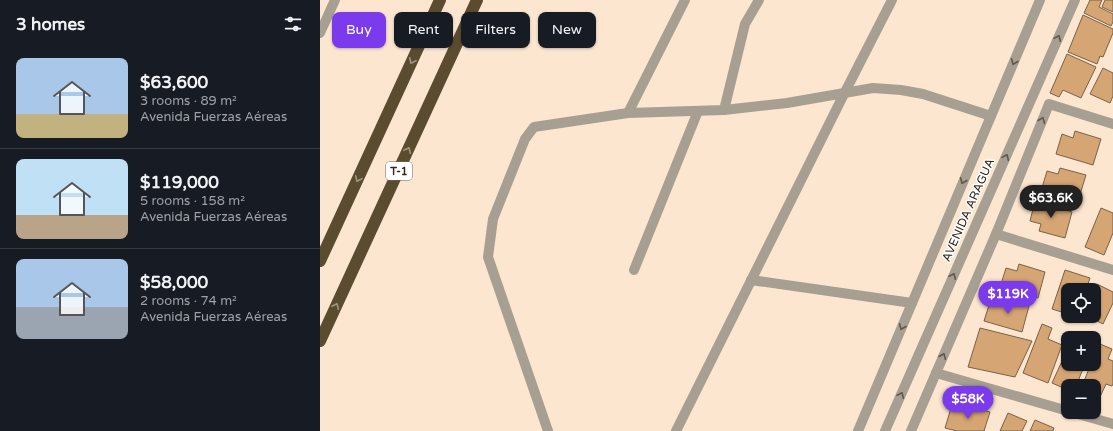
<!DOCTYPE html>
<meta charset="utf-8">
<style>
body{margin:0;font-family:"Varela Round",sans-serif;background:#242831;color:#f1f3f6;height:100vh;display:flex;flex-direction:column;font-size:15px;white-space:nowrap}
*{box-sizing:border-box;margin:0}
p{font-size:13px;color:#9ea1a6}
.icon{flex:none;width:22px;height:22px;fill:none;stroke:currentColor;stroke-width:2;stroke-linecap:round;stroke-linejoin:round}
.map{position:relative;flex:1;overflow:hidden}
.sheet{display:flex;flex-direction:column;background:#171b24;width:320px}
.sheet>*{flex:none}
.banner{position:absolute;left:12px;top:12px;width:380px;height:36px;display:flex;gap:8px}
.buttons{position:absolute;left:741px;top:283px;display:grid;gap:8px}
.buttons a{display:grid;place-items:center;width:40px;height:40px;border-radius:8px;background:#171b24;box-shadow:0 1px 3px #0004;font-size:20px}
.price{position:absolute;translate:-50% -34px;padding:0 9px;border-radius:14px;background:#7c3aed;color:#fff;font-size:13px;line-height:26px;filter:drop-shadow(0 1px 2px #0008)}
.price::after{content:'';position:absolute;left:50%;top:24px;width:12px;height:9px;margin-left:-6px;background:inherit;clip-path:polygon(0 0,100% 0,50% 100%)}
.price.selected{background:#222;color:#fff}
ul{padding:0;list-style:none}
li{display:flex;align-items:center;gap:12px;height:100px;padding:0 16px}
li+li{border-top:1px solid #363941}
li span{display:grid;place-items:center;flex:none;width:112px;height:80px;border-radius:8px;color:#555}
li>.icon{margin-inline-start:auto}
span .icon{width:48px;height:48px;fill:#fffc;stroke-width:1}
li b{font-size:17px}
h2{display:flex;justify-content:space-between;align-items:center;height:48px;padding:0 16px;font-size:17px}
.pill{padding:0 14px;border-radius:8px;background:#171b24;box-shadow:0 1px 3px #0004;font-size:14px;line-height:36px}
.pill.selected{background:#7c3aed;color:#fff}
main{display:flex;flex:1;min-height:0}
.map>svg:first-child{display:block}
</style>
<main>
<section class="sheet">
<h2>3 homes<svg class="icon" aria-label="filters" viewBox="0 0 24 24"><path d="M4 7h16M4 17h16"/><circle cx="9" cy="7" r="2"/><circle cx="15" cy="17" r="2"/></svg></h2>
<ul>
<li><span style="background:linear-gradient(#a9c7e8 70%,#c2b280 0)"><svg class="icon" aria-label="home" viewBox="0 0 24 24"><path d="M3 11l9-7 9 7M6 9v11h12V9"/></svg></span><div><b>$63,600</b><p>3 rooms · 89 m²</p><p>Avenida Fuerzas Aéreas</p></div></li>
<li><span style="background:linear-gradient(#bfe0f5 70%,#b9a48a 0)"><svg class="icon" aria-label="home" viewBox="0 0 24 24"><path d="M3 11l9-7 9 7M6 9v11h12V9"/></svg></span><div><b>$119,000</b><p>5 rooms · 158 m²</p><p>Avenida Fuerzas Aéreas</p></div></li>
<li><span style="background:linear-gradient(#a9c7e8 60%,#9aa5b1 0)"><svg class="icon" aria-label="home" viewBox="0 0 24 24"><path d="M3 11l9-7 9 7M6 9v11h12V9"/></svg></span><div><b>$58,000</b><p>2 rooms · 74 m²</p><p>Avenida Fuerzas Aéreas</p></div></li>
</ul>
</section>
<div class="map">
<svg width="793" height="431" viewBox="0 0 793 431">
<rect width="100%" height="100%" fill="#fde6d0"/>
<g fill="#d5a573" stroke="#796149">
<path d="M770 0H782L779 7 793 14V22L791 26 764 13Z"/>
<path d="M785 0H793V12L782 7Z"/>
<path d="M763 15 793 29V33L783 57 780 56 777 64 748 52Z"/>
<path d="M747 54 776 67 761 98 743 90 739 97 730 93Z"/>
<path d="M783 68 793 73V96L790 103 770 94Z"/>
<path d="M755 131 781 139 773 165 736 154 742 134 753 138Z"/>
<path d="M740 168 766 175 758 201 721 191 727 171 738 174Z"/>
<path d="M715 201 752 212 745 238 719 231 721 224 710 221Z"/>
<path d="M781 208 793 213V233L784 255 765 247Z"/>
<path d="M699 264 725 272 718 298 680 287 686 268 697 271Z"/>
<path d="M745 270 770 278 766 290H748V314L732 309Z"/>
<path d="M777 284 793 292V303L783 324 767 316H774V290Z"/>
<path d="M683 299 709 306 702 332 664 321 670 302 681 305Z"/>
<path d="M722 324 732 328 728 339 742 345 728 383 703 373Z"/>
<path d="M660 328 712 341 695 377 648 367Z"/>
<path d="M780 344 792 349 788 359 793 361V384L792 386 786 384 779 399 774 396V386H762L771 364H774V357Z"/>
<path d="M748 348V364H765L756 386H748V390L732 383Z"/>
<path d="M644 405 670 412 664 431H637L625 428 631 408 642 411Z"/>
<path d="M688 413 707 421 702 431H680Z"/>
<path d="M715 420 734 428 733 431H710Z"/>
</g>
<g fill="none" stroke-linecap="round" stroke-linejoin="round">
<g stroke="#a7a092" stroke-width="10">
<path d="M404 110 425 24 439 0"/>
<path d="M308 113 365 0"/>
<path d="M676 234 793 270"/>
<path d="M314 270 378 111"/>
<path d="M431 280 592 303"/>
<path d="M616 373 748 411"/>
<path d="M751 412 793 424"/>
<path d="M228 431 168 257 173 219 205 139 214 127 308 113 404 110 467 103 553 88 581 90 603 94 671 116"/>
<path d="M356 431 524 94 572 0"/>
<path d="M591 431 676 234 729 104 793 124"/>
</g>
<g stroke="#a7a092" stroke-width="10">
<path d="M0 33 15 0"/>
<path d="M538 431 720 0"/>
<path d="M565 431 755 0"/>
</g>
<g stroke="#5b4c2f" stroke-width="12">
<path d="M0 261 120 0"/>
<path d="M0 341 157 0"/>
</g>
</g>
<defs><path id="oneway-chevron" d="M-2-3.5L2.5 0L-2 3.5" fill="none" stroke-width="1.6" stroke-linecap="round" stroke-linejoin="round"/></defs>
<g stroke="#61574c">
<use href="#oneway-chevron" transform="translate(738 38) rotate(-66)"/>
<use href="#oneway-chevron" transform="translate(694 62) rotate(113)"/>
<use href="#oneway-chevron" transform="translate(722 120) rotate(-68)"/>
<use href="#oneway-chevron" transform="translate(686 157) rotate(-66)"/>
<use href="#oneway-chevron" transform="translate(643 181) rotate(113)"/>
<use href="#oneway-chevron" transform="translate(633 276) rotate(-66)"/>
<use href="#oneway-chevron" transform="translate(582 327) rotate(113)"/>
<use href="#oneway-chevron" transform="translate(623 356) rotate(-67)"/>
<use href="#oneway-chevron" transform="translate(581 395) rotate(-66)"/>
</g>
<g stroke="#9d9482">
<use href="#oneway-chevron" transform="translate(92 61) rotate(115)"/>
<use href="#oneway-chevron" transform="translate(88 150) rotate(-65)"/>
<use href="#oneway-chevron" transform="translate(38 179) rotate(115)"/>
<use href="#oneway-chevron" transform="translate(16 306) rotate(-65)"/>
</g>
<g text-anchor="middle" stroke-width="3" stroke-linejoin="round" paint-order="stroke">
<rect fill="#fff" stroke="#706861" stroke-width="1" x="66" y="162" width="26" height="18" rx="3"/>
<g font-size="11" font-weight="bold" fill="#32271d">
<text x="79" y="175">T-1</text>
</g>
<g font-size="12" fill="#32271d" stroke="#fff">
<text transform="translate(648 210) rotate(-66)" y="4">AVENIDA ARAGUA</text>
</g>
</g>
</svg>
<div class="buttons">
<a><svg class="icon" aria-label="locate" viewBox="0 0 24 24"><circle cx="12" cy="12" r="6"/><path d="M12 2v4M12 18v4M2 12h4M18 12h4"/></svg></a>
<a>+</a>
<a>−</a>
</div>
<b class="price selected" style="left:731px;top:219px">$63.6K</b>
<b class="price" style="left:688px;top:315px">$119K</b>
<b class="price" style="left:648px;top:420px">$58K</b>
<div class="banner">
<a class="pill selected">Buy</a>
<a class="pill">Rent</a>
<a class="pill">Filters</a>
<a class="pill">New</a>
</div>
</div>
</main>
